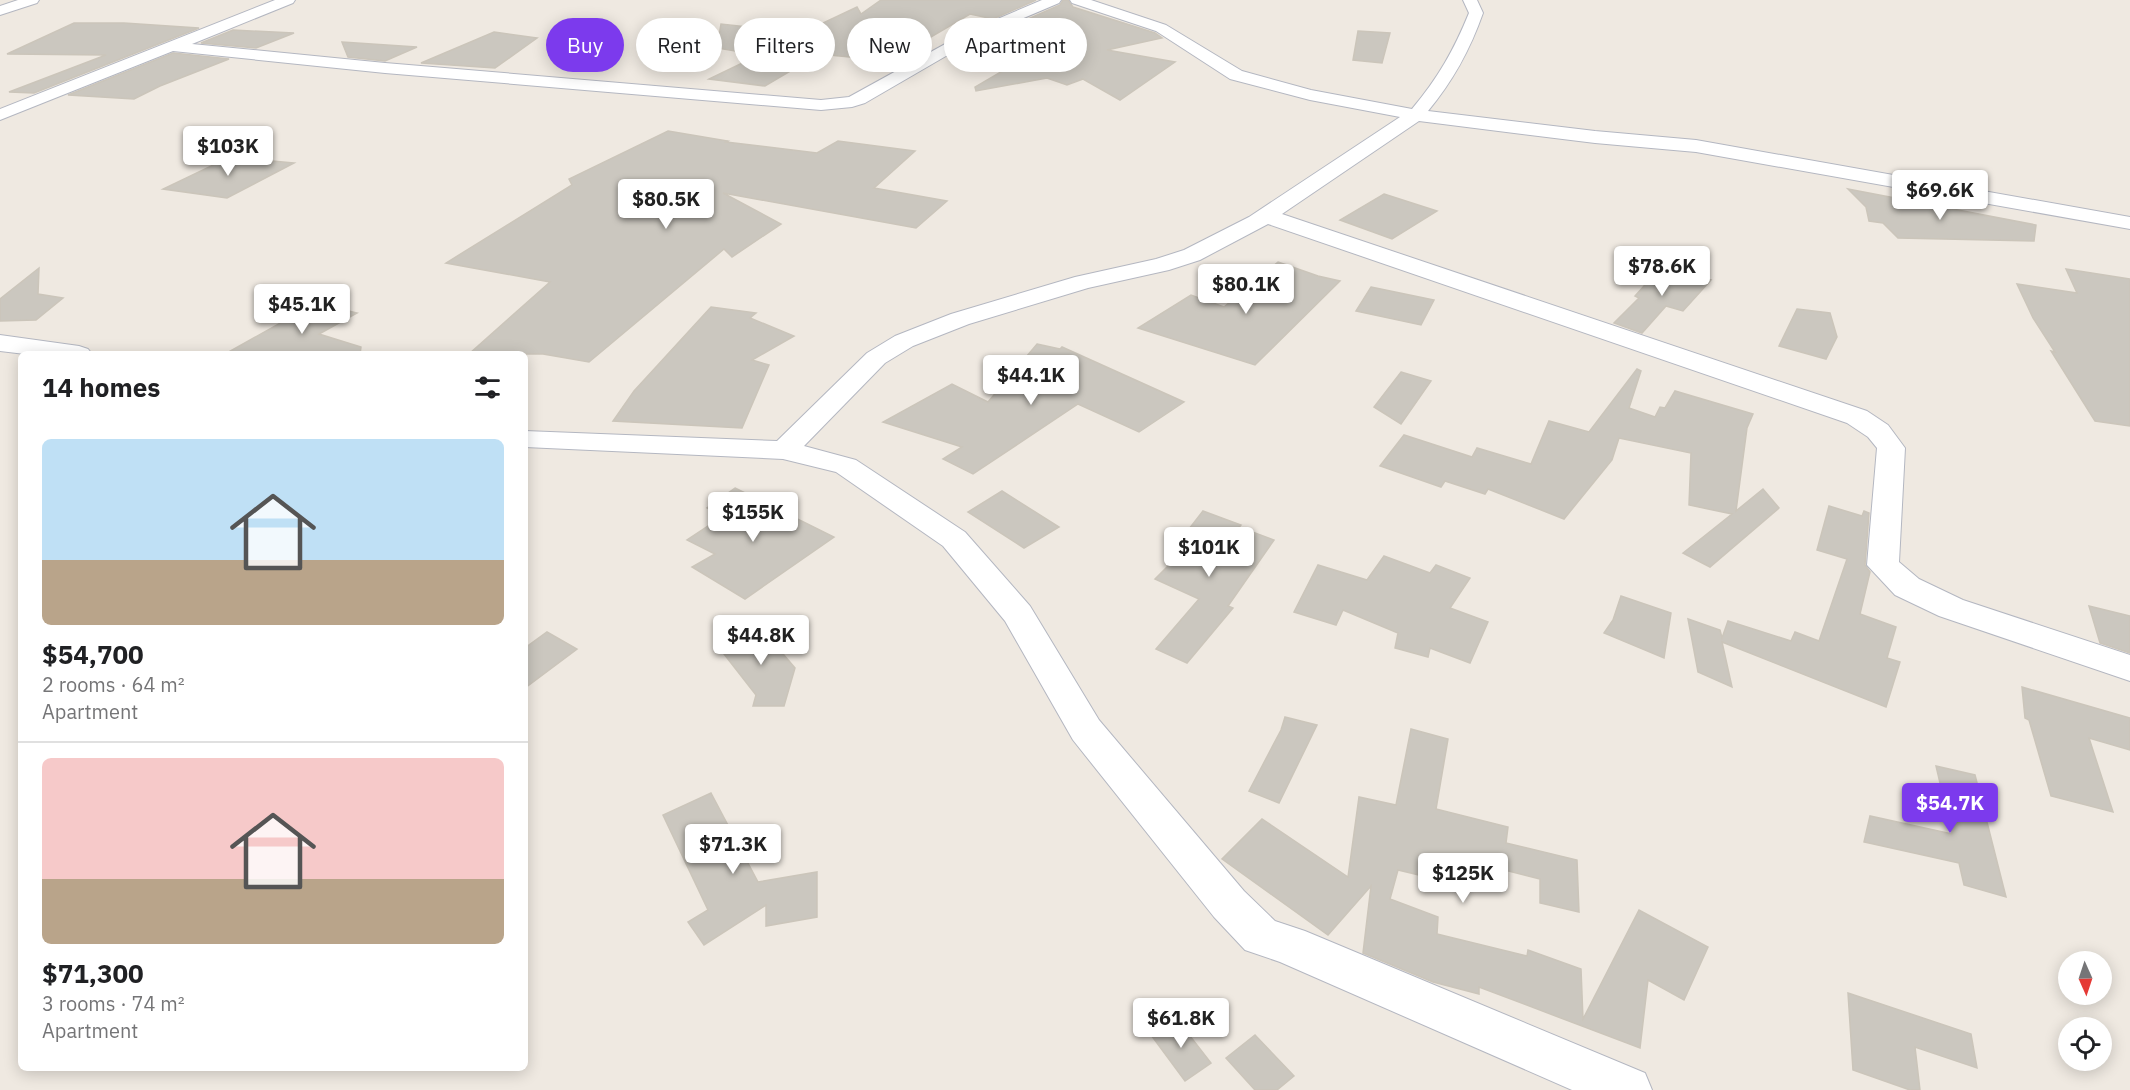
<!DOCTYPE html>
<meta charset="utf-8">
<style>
body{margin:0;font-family:"IBM Plex Sans",sans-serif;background:#f2f2f2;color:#202124;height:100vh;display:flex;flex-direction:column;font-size:22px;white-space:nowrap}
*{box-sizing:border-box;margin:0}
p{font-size:20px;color:#757577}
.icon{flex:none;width:33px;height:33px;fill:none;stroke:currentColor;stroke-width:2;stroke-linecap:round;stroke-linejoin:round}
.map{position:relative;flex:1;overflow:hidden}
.side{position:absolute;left:18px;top:351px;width:510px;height:720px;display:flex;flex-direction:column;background:#fff;border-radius:9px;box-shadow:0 3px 15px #0003}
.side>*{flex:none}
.banner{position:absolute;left:546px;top:18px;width:570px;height:54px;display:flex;gap:12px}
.needle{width:39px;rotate:177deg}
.controls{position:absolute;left:2058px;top:951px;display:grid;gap:12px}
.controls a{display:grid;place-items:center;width:54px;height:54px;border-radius:50%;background:#fff;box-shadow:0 3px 15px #0003;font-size:30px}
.price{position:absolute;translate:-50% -51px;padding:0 14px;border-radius:6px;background:#fff;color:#222;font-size:20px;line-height:39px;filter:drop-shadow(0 2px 3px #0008)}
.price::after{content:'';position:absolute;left:50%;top:36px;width:18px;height:14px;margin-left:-9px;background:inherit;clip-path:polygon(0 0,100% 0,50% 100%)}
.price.selected{background:#7c3aed;color:#fff}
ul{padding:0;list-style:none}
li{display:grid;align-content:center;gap:12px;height:318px;padding:0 24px}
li+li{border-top:2px solid #e0e0e0}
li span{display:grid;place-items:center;height:186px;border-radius:9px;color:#555}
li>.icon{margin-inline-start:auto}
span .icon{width:108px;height:108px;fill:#fffc;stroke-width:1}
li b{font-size:26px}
h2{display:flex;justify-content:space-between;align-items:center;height:72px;padding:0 24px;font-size:26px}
.pill{padding:0 21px;border-radius:27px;background:#fff;box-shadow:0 3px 15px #0003;font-size:21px;line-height:54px}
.pill.selected{background:#7c3aed;color:#fff}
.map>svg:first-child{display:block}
</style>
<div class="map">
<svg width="2130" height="1090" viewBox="0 0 2130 1090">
<rect width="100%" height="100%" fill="#efe9e1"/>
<g fill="#cbc7bf" stroke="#cbc5ba" stroke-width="1.5">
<path d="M881 0H1036L993 19 970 14 890 61 819 54 765 86 709 79 759 55 717 48 721 24 802 33 857 7 861 14Z"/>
<path d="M1063 0H1068L1073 7 1155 33 1162 38 1107 50 1175 62 1120 100 1083 79 1067 85 1047 78 976 91 975 87 1066 34 1017 24 1060 5Z"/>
<path d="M74 23H124L199 28 34 93 9 92 106 55 7 54Z"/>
<path d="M233 30 294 33 256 48 201 43Z"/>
<path d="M1358 31 1390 33 1382 63 1353 60Z"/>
<path d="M494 32 537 38 495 68 421 63Z"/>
<path d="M342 42 417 47 385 61 348 57Z"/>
<path d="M173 53 229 59 160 86 134 99 68 95Z"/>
<path d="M668 131 728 141 726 142 817 153 838 141 915 151 874 188 947 201 916 228 723 193 781 224 732 257 724 249 589 362 543 354H469L550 282 446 263 572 185 569 179Z"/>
<path d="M230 157 294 163 227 198 163 189Z"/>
<path d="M1848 189 2036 225 2034 241 1898 238 1883 223 1869 221 1866 207Z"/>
<path d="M1384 194 1437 211 1392 239 1340 220Z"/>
<path d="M1278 262 1318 276 1340 281 1255 365 1138 328 1191 295 1224 307Z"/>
<path d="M1670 265 1675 270 1711 280 1683 311 1666 306 1642 333 1614 323 1639 298 1635 296 1662 266 1667 268Z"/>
<path d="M39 268 38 294 63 298 36 320 0 321V299Z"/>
<path d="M2066 269 2130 279V426L2095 421 2051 351 2055 352 2033 318 2017 284 2077 293Z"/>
<path d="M1371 287 1434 300 1421 325 1356 311Z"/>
<path d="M316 303 357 313 319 334 361 347 360 354H225Z"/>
<path d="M711 307 756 313 750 318 794 336 752 360 769 365 742 428 613 421 634 391Z"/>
<path d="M1797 309 1830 313 1837 337 1826 359 1779 346Z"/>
<path d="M1037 344 1060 349 1062 347 1184 402 1139 432 1078 404 973 474 943 459 962 447 883 422 952 384 988 402Z"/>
<path d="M1637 369 1641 371 1629 408 1655 417 1660 407 1665 408 1675 391 1753 414 1747 428 1736 511 1763 489 1779 508 1710 567 1683 553 1732 514 1689 505 1691 453 1619 438 1612 460 1564 519 1488 489 1485 494 1445 481 1441 487 1380 466 1404 435 1472 457 1477 448 1531 464 1549 421 1589 432Z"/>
<path d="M1401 372 1431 381 1401 424 1374 407Z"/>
<path d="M735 488 834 537 745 599 692 567 715 554 687 540 723 516 707 508Z"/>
<path d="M1002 491 1059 527 1024 548 968 512Z"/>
<path d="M1829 506 1862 516 1864 511 1869 513 1865 565 1870 572 1860 614 1896 627 1887 658 1900 662 1886 707 1722 642 1732 687 1698 672 1688 619 1720 630 1722 638 1728 621 1791 641 1795 632 1819 641 1847 559 1817 550Z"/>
<path d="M1203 511 1241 525 1239 527 1274 540 1228 606 1233 608 1187 663 1156 649 1199 599 1155 579 1180 554 1172 551Z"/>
<path d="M1384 556 1430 573 1436 565 1470 578 1450 608 1488 622 1470 663 1430 648 1428 657 1395 648 1398 633 1343 610 1336 625 1294 612 1318 565 1367 580Z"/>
<path d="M1621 596 1671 613 1664 658 1604 633 1613 620Z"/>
<path d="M2089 606 2130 616V653L2100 643Z"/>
<path d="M759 626 795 668 784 706H753L756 695 717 645Z"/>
<path d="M547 632 577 649 525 688V648Z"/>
<path d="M2022 687 2130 718V750L2089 738 2113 812 2051 796 2029 720 2025 718Z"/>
<path d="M1285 717 1317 725 1279 803 1249 791 1281 730Z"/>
<path d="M1411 729 1448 739 1436 809 1508 827 1506 843 1577 860 1579 912 1540 903V879L1442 854 1440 880 1398 870 1390 899 1438 917 1437 934 1527 956 1528 950 1581 969 1583 1019 1639 910 1708 947 1684 1000 1648 980 1640 1048 1479 987V994L1433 982 1363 953 1371 886 1328 935 1222 859 1262 819 1348 877 1359 797 1396 805Z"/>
<path d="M1936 766 1975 775 2006 897 1964 885 1959 863 1864 842 1870 816 1952 834Z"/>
<path d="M711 793 758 882 817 872V917L766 926V905L704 945 688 922 708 910 663 815Z"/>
<path d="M1848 993 1971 1034 1977 1068 1915 1047 1920 1090H1910L1853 1070Z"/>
<path d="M1176 1018 1211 1063 1185 1081 1151 1035Z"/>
<path d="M1255 1035 1294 1076 1277 1090H1255L1226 1058Z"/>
</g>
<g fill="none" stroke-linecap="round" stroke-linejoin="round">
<g stroke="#b4b7c1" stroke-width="2">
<g id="minor">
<path d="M18 0H39L37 3 0 15V6Z"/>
<path d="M275 0H295L293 3 192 44 385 63 821 100 849 97 967 32 1042 0H1061L1059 3 977 38 865 103 852 107 821 110 385 73 173 51 0 120V109Z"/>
<path d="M1070 0H1091L1166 25 1242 71 1311 90 1412 109C1438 78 1454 50 1469 13L1463 0H1477L1483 13C1470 50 1453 81 1428 111L1595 131 1696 140 2130 217V229L1696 152 1595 143 1419 121 1282 214 1867 411 1888 425 1905 448 1899 562 1919 579 1963 600 2130 655V681L1939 616 1895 595 1867 565 1877 448 1868 437 1847 423 1268 224 1200 260 1169 270 1088 288 969 324 913 346 885 363 804 446 856 460 965 532 1030 606 1099 720 1244 891 1275 921 1305 931 1645 1073 1652 1090H1572L1280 962 1245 950 1214 917 1073 740 1005 621 943 546 836 472 783 459 525 447V431L777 441 867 353 895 336 951 314 1075 277 1156 259 1184 250 1249 217 1400 117 1310 100 1230 79 1156 31 1072 3Z"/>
<path d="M0 335 79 346 88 349 92 354H25L0 351Z"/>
</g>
</g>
<use href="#minor" fill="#fff" fill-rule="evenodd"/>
</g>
</svg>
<div class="controls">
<a><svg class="needle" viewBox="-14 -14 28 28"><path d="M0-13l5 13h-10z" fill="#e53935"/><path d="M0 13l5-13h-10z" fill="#757577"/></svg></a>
<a><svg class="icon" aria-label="locate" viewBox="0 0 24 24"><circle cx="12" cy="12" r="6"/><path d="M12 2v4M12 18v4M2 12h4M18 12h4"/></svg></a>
</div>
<b class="price" style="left:228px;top:177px">$103K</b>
<b class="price" style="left:1940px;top:221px">$69.6K</b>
<b class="price" style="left:666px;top:230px">$80.5K</b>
<b class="price" style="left:1662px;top:297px">$78.6K</b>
<b class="price" style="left:1246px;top:315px">$80.1K</b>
<b class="price" style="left:302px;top:335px">$45.1K</b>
<b class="price" style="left:1031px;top:406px">$44.1K</b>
<b class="price" style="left:753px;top:543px">$155K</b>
<b class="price" style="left:1209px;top:578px">$101K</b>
<b class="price" style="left:761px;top:666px">$44.8K</b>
<b class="price selected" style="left:1950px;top:834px">$54.7K</b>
<b class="price" style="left:733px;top:875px">$71.3K</b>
<b class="price" style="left:1463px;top:904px">$125K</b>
<b class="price" style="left:1181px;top:1049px">$61.8K</b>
<div class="banner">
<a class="pill selected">Buy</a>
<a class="pill">Rent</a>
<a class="pill">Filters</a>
<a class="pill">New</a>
<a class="pill">Apartment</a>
</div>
<section class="side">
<h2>14 homes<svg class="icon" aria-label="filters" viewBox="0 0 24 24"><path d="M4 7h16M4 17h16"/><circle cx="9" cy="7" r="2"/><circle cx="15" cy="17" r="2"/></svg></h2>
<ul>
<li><span style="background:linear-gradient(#bfe0f5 65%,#b9a48a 0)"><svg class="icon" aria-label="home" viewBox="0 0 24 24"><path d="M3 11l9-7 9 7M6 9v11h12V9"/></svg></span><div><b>$54,700</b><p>2 rooms · 64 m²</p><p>Apartment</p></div></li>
<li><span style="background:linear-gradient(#f6c9c9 65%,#b9a48a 0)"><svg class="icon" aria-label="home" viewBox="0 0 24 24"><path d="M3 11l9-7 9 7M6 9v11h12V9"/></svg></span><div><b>$71,300</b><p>3 rooms · 74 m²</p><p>Apartment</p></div></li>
</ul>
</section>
</div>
